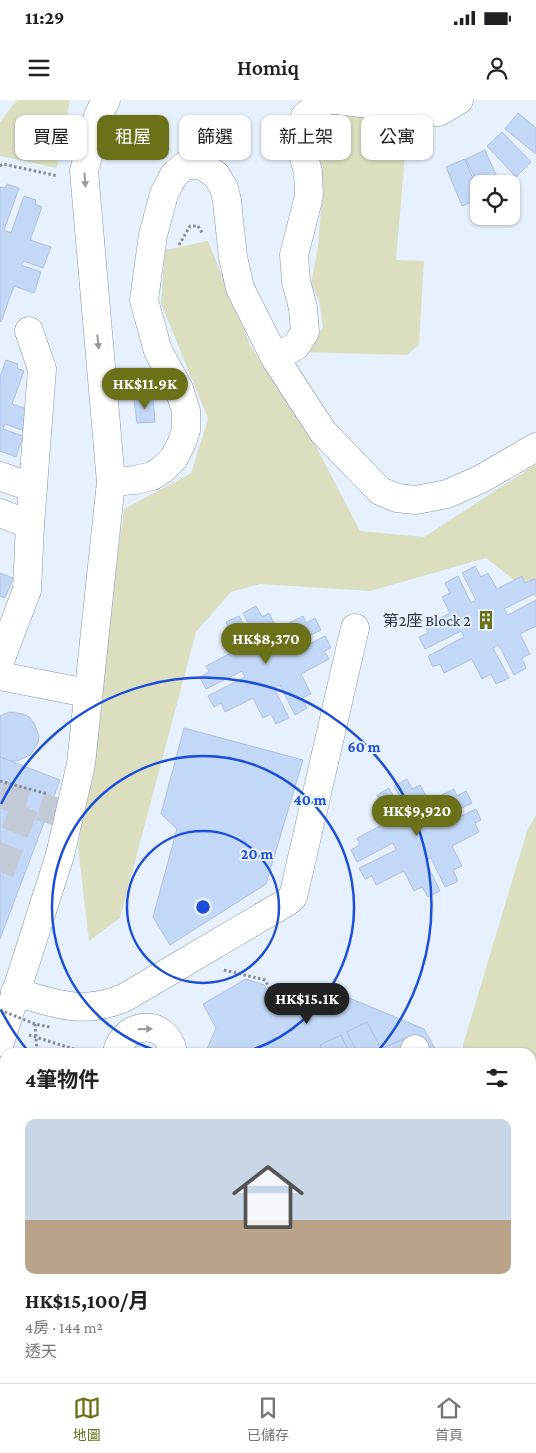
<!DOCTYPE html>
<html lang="zh-TW">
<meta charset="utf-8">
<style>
body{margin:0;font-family:"Crimson Pro","Noto Sans TC",serif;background:#f6f6f6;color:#202124;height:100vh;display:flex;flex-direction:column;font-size:19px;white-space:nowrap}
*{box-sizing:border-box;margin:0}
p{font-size:16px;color:#757577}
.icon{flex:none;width:28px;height:28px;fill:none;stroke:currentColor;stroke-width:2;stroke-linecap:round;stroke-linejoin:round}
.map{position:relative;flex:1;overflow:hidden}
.panel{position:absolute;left:0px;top:948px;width:536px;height:336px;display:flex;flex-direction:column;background:#fff;border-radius:15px 15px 0 0;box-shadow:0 1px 4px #0004}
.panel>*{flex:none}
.top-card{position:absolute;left:15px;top:15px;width:506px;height:45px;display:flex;gap:10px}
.buttons{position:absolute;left:470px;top:75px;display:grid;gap:10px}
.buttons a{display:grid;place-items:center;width:50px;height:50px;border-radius:10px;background:#fff;box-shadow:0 1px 4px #0004;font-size:25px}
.price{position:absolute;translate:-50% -42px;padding:0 11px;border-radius:18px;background:#6b7118;color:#fff;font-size:16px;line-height:32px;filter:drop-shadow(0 1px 2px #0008)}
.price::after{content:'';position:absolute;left:50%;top:30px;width:15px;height:11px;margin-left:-8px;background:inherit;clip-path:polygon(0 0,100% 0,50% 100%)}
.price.current{background:#222;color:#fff}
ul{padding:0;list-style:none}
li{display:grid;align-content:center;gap:10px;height:265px;padding:0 25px}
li+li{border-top:1px solid #e0e0e0}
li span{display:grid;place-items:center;height:155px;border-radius:10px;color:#555}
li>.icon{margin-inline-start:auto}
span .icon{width:90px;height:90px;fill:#fffc;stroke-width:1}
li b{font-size:21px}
h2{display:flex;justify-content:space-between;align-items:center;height:60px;padding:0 25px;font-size:21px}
.pill{padding:0 18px;border-radius:10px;background:#fff;box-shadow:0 1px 4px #0004;font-size:18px;line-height:45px}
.pill.current{background:#6b7118;color:#fff}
.status{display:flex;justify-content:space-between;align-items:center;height:35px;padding:0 25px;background:#fff;direction:ltr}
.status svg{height:14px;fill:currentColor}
header{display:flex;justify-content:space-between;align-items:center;height:65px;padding:0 25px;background:#fff;font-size:22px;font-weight:600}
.menu{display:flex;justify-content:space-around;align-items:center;height:70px;border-top:1px solid #e0e0e0;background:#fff;font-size:14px;color:#757577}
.menu a{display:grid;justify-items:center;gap:2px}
.menu .current{color:#6b7118}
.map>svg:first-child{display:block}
</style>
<div class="status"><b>11:29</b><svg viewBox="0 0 49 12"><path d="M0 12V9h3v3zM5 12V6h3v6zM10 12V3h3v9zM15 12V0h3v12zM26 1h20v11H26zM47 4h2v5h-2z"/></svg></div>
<header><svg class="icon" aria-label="menu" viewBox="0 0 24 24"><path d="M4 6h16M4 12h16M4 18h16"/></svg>Homiq<svg class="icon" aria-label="person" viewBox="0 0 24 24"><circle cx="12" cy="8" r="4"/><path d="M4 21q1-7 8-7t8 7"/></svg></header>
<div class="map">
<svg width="536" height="1283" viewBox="0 0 536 1283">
<rect width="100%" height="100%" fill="#e7f0fd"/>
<g fill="#dbdfc0">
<path d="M18 0H70L57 68 0 56V22L12 6Z"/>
<path d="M329 12 408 20 396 160 424 161 419 245 407 255 303 252 323 228 319 200 311 183 318 147 322 96 318 45V21Z"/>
<path d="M208 141 251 247 317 348 360 431 424 437 536 364V497L486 458 370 491 260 484 231 492 196 532 120 818 89 841 78 747 124 409 191 373 208 319 161 203 165 150Z"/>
<path d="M536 715V1061H531V952H463V945L527 731Z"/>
</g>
<g fill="#c3d8f7" stroke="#adc1e0">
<path d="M518 13 536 28V54L505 29Z"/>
<path d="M502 32 531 62 516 77 487 46Z"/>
<path d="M485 50 500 84H479V86L466 59Z"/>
<path d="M465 59 479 93V99L462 106 446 67Z"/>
<path d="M7 84 19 88 4 130 11 133 24 96 36 100 35 104 42 107 30 140 51 147 43 168 23 161 21 165 41 172 34 193 14 186 1 222 0 221V87L5 88Z"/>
<path d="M6 260 18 264 17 268 24 271 12 304 32 311 25 331 5 324 3 329 23 336 16 357 0 351V277Z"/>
<path d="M153 297 155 322 137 323 134 299Z"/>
<path d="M475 466 481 477 488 473 497 489 522 476 525 483 535 479 536 481V493L504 509 508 515 536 500V526L520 534 530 554 522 558 526 568 514 575 499 545 493 548 509 578 496 584 491 574 482 579 472 559 444 573 440 564 433 567 428 556 464 537 461 531 425 549 419 537 428 533 425 526 450 513 442 497 450 493 445 483 458 476 471 503 476 500 462 473Z"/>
<path d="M0 473 13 478 5 498 0 496Z"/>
<path d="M256 506 262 517 269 513 277 529 303 516 306 523 315 518 321 530 285 548 288 555 325 536 331 548 324 551 329 559 301 574 311 594 302 598 307 608 295 615 280 585 274 588 289 618 276 624 271 614 263 618 253 598 225 612 221 603 214 607 208 596 245 577 242 571 206 589 200 577 209 572 206 566 231 553 223 537 231 533 226 522 239 516 252 542 257 540 243 513Z"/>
<path d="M9 612 23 614 29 617 34 623 39 636 38 643 30 655 17 661H9L0 657V616Z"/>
<path d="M184 628 303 660 266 784 170 845 153 817 177 729 161 714Z"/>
<path d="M0 657 60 680 0 839Z"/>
<path d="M407 679 412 689 420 685 429 701 454 689 457 696 466 691 472 703 436 721 439 727 476 709 481 720 475 723 479 732 452 746 462 766 453 770 458 781 445 787 431 758 425 760 440 791 428 797 422 787 414 791 404 771 376 785 372 776 365 779 359 768 396 750 393 743 357 762 351 750 360 745 357 738 382 725 374 709 382 706 377 695 389 688 403 715 408 712 394 686Z"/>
<path d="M246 879 264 885 283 913 325 888 424 929 437 952H206L216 928 203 904Z"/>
<path d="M367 922 381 949 408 937 415 952H357L347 932Z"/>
<path d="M341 935 349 952H324L320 945Z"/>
<path d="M5 1048V1279H69L68 1283H0V1062Z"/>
<path d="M5 1139V1154L0 1144V1142Z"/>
<path d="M0 1159 5 1169V1243L0 1246V1216L4 1214 0 1208Z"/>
<path d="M117 1279H341L339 1283H116Z"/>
<path d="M205 1279H329L330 1280 324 1283H207Z"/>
</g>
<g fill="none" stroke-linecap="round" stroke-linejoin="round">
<g stroke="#c2cad7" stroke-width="28" stroke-dasharray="28 14" stroke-linecap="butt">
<path d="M0 694 70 716"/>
<path d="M0 772 26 703"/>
</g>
<g stroke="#8396b4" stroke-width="29">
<g id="minor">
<path d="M336 0 439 12 459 0"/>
<path d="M275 258 296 246 305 232 303 208 296 181 294 155 309 96 308 72 300 43 305 16 320 4 329 0"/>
<path d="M0 376 33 388"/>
<path d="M111 382 135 380 152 376 163 369 174 358 182 342 186 330V311L179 289 158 251 144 200 153 135 164 94 174 75 184 66 200 64 216 75 224 88 227 101 233 157 240 188 275 258 323 332 380 391 397 398 416 400 447 394 481 379 536 347"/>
<path d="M0 413 30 425"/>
<path d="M0 561 27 490 30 425 42 269 29 231"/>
<path d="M0 576 87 593"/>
<path d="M15 892C56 904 82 915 124 898L287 802 293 797 355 528"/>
<path d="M0 942 60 755 81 664 111 382 84 71 98 16 106 0"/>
<path d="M117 952C125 920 167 919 173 952"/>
<path d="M414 952 415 949"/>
<path d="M75 1283 77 1279"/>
<path d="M304 1283 305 1279"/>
</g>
</g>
<g stroke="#858d9a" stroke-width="3" stroke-dasharray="2.5 2.5" stroke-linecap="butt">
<path d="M0 66 3 64 58 76"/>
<path d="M179 145 190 126H198L203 134"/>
<path d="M0 681 44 693H48"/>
<path d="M224 870 265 880 276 900"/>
<path d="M29 935 83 952"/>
</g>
<use href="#minor" stroke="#fff" stroke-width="28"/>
<g stroke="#858d9a" stroke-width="3" stroke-dasharray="2.5 2.5" stroke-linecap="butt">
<path d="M0 910 35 924 50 927"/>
<path d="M35 924 37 952"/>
</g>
</g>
<defs><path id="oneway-solid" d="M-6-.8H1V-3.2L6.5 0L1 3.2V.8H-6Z" transform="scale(1.25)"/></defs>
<g fill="#969aa0">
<use href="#oneway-solid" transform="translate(85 80) rotate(85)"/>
<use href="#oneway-solid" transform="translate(98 242) rotate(85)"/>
<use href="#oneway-solid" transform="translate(145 929) rotate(-1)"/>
</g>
<g fill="none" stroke="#1d4ed8" stroke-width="2.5">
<circle cx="203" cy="807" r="76"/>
<path d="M161 952A151 151 0 1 1 245 952"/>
<path d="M28 951A227 227 0 0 1 1 910M1 704A227 227 0 1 1 378 951"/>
</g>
<defs>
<g id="building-bare" transform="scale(1.5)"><path d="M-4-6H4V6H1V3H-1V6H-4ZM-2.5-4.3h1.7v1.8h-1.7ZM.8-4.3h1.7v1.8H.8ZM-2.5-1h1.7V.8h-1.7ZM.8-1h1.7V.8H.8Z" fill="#6b7118" stroke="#e7f0fd" stroke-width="2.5" paint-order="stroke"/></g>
</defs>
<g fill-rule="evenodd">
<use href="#building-bare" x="486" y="520"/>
</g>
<g text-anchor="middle" stroke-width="4" stroke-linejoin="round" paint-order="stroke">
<g font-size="16" fill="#2c3440" stroke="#e7f0fd" text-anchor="end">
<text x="471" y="526">第2座 Block 2</text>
</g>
</g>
<circle cx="203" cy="807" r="8" fill="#1d4ed8" stroke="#e7f0fd" stroke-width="2.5"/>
<g font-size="15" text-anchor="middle" font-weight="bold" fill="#1d4ed8" stroke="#e7f0fd" stroke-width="4" stroke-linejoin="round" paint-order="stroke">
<text x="364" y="652">60 m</text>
<text x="310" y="705">40 m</text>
<text x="257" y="759">20 m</text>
</g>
</svg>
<div class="buttons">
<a><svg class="icon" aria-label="locate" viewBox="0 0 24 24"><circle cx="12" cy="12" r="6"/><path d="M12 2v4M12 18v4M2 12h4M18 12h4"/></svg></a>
</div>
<b class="price" style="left:145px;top:310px">HK$11.9K</b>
<b class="price" style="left:266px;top:565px">HK$8,370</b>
<b class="price" style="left:417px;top:737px">HK$9,920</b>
<b class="price current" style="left:307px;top:925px">HK$15.1K</b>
<div class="top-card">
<a class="pill">買屋</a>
<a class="pill current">租屋</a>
<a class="pill">篩選</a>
<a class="pill">新上架</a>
<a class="pill">公寓</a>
</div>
<section class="panel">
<h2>4筆物件<svg class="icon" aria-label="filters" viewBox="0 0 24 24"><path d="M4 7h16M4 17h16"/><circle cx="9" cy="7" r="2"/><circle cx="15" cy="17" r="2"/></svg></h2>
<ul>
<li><span style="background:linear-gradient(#c9d6e8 65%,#b9a48a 0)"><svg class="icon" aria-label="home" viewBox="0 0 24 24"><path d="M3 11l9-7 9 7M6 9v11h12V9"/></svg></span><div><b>HK$15,100/月</b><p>4房 · 144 m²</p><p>透天</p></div></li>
</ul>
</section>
</div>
<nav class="menu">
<a class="current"><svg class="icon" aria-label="map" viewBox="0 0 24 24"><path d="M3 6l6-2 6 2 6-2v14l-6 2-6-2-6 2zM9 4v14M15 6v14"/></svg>地圖</a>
<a><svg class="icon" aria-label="saved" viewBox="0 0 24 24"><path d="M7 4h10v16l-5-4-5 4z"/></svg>已儲存</a>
<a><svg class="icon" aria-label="home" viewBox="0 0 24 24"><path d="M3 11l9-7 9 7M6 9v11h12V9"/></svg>首頁</a>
</nav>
